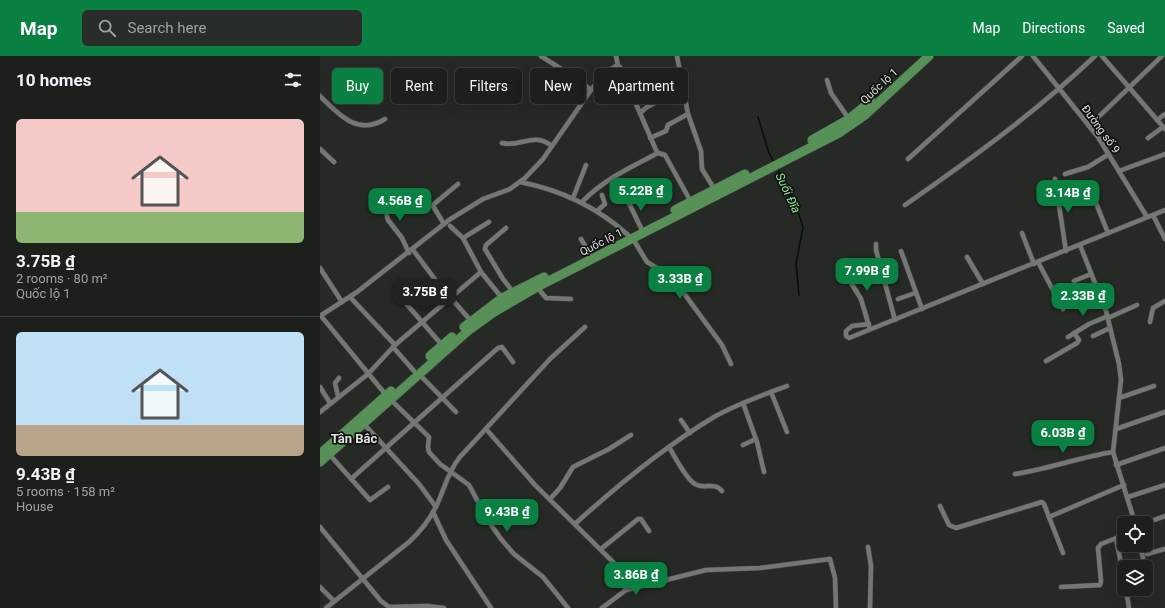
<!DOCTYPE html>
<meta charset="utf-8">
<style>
body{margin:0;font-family:Roboto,sans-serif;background:#292c29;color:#f1f3f6;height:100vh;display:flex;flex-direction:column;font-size:15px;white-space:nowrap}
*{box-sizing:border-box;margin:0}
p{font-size:13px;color:#a0a2a3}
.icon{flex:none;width:22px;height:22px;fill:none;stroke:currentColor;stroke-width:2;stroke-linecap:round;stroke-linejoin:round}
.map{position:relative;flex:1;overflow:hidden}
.side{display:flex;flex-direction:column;background:#1c1f1c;width:320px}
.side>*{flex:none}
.top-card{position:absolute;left:12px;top:12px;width:380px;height:36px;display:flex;gap:8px}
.buttons{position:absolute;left:797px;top:460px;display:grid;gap:8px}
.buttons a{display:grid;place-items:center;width:36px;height:36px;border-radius:6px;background:#1c1f1c;box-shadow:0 4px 16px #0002,0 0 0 1px #3a3d3b;font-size:20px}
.price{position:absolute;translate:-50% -34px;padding:0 9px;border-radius:8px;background:#0b8043;color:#fff;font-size:13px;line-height:26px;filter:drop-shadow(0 1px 2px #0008)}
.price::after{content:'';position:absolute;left:50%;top:24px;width:12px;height:9px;margin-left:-6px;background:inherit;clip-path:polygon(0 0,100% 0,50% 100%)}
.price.active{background:#222;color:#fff}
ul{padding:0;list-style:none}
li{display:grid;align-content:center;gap:8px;height:212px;padding:0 16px}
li+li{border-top:1px solid #3a3d3b}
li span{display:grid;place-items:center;height:124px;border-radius:6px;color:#555}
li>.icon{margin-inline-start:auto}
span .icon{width:72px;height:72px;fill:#fffc;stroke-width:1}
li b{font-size:17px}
h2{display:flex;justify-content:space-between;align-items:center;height:48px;padding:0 16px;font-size:17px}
.chip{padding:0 14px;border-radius:6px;background:#1c1f1c;box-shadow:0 4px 16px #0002,0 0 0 1px #3a3d3b;font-size:14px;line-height:36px}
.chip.active{background:#0b8043;color:#fff}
header{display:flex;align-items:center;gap:24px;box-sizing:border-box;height:56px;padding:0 20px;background:#0b8043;color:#fff}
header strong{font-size:19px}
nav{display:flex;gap:22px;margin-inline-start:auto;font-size:14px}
.search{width:280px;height:36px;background:#292c29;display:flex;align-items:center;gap:10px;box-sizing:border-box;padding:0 14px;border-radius:6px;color:#a0a2a3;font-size:15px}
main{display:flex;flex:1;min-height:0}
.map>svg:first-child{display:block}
</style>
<header>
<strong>Map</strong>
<div class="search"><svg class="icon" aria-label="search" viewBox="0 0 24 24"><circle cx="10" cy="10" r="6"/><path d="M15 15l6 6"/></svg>Search here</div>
<nav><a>Map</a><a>Directions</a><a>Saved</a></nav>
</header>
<main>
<section class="side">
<h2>10 homes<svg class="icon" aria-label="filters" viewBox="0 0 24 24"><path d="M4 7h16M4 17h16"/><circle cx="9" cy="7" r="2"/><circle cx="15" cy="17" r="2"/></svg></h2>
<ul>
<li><span style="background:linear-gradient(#f6c9c9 75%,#8fb573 0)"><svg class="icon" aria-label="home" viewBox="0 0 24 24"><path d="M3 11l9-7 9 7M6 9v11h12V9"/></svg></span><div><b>3.75B ₫</b><p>2 rooms · 80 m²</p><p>Quốc lộ 1</p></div></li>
<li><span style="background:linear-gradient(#bfe0f5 75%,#b9a48a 0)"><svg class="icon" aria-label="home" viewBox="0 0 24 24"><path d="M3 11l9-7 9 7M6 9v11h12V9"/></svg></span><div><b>9.43B ₫</b><p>5 rooms · 158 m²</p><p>House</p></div></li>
</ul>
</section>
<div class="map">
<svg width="845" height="552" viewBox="0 0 845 552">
<rect width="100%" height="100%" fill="#262926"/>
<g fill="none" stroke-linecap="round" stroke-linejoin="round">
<g stroke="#001201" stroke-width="1.5">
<path d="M438 61 449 97 454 106"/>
<path d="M458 113 478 156 483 171 476 208 479 239"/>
</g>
<g stroke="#414341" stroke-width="5.5">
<g id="street">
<path d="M221 0 257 23 271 34"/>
<path d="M296 0 298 10"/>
<path d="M357 0 368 58 381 95 382 113 395 134"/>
<path d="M713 0 778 81 827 161"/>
<path d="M782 0 845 73"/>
<path d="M507 24 511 37 529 63"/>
<path d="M335 30 360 18"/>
<path d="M0 40C19 59 38 80 65 63"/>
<path d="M298 42 311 36"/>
<path d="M320 57 327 51 346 41"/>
<path d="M837 64 845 58"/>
<path d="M769 70 842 0"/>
<path d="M330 82 346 75 348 69 368 58"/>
<path d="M828 82 843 71"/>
<path d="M182 87C201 92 213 75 232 90"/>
<path d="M0 93 14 106"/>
<path d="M588 103 702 0"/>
<path d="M799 115 845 98"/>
<path d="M745 118 768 111 789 98"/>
<path d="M735 123 746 195"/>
<path d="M200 126C241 134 277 151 308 179"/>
<path d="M770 132 788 177"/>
<path d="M253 142 266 109"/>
<path d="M57 144 66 156 68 164 82 182 89 197"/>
<path d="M308 145 321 172"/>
<path d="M262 146C283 124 311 111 338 97"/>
<path d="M585 149C651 103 716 56 775 0"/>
<path d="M277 155 285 148 282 139"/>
<path d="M833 159 845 183"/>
<path d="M124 168 113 150 114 148 138 128"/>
<path d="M130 170 143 182"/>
<path d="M186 172 166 189 165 193 183 223 193 236"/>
<path d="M702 177 714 208"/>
<path d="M261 183 270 198"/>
<path d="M313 183 327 206 352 221 402 289 411 308"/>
<path d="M556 188V194L575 264"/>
<path d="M760 189 786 255 799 308 801 324 793 396 815 467"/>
<path d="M93 194 117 226 151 265"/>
<path d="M581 195 602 253"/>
<path d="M647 201 663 228"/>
<path d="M718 206 743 253"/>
<path d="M520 209 541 243 549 270"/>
<path d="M0 212 22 246"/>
<path d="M161 216 143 182 169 166"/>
<path d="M754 225 771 218"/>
<path d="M217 231 226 242 251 243"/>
<path d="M76 236 122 289"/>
<path d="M30 241 75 289"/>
<path d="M578 243 595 237"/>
<path d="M0 260 37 236 129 164 163 143 190 133 205 122 223 103 271 34 285 17 296 10 300 11 336 94 338 97 345 99 371 146"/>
<path d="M1 260 66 339"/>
<path d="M788 262 817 249"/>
<path d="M830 266 833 252 845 245"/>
<path d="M549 268 532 270 526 275V280L529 282 845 154"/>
<path d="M773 280 790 272"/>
<path d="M748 281 769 268 788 260"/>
<path d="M73 291 94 315"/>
<path d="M726 305 757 287 759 284 754 277"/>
<path d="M99 318 136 356"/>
<path d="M0 331 10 347"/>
<path d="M451 336 467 376"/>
<path d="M18 340 15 327 19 322"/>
<path d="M799 342 834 330"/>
<path d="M71 344 109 381 108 391 109 396 120 408 149 429 169 466 181 483 194 498 223 521 248 552"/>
<path d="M423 347 437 386 444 416"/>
<path d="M0 356 48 318 75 289 161 216 182 242"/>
<path d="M361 364 370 377"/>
<path d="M44 368 99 428 116 451"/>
<path d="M166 373 215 429 293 506 306 534 386 514 440 512 510 503 515 522 516 552"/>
<path d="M796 373 845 356"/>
<path d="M423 389 436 383"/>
<path d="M349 391C355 401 366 423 375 428 384 434 394 425 402 435"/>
<path d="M9 398 50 444 68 431"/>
<path d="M796 409 845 392"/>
<path d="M695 418C729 413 760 401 793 396"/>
<path d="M31 423 178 292 182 291 193 306"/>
<path d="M808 441 845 429"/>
<path d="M230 443 240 432 253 411 289 393 311 379"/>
<path d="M620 450 629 469 636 472 722 446 724 448 729 461"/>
<path d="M113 456 126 484 171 552"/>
<path d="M256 467C299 428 344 391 394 361 417 348 443 339 467 330"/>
<path d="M826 467 845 460"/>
<path d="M0 471 61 545 69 551 107 550 124 552"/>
<path d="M796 482 804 523"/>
<path d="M820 489 823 502"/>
<path d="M548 491 551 510 550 552"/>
<path d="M281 493 318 463H321L329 475"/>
<path d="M743 497 729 461 804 429"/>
<path d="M827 498 845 493"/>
<path d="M0 531 14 545"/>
<path d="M741 531 780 529 781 525 778 492 781 488 804 479"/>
<path d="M806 533 809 552"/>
<path d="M6 552 89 486C102 474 112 461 119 444 125 430 129 415 139 402L230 303 265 271"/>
<path d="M282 552 306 534"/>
</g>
</g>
<g stroke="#414341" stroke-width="10">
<g id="highway">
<path d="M492 84 529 63 551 45"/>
<path d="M355 154 425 118"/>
<path d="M144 271 182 242 224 221"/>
<path d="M110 300 132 281"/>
<path d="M0 398 71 335"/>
<path d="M0 406 149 274 174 256 217 231 519 77 545 59 609 0"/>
</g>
</g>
<use href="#street" stroke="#747773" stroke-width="4.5"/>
<use href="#highway" stroke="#579157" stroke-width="9"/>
</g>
<g text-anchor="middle" stroke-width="3.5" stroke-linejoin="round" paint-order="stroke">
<g font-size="11" fill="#e0e2e0" stroke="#101110">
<text transform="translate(559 30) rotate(-43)" y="4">Quốc lộ 1</text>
<text transform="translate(781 73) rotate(54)" y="4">Đường số 9</text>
<text transform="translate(281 186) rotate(-27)" y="4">Quốc lộ 1</text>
</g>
<g font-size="12" font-style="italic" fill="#92ef93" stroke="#101110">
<text transform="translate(468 137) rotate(65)" y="4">Suối Đĩa</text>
</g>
<g font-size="13" font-weight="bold" fill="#e0e2e0" stroke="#101110">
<text x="34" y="387">Tân Bắc</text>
</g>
</g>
</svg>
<div class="buttons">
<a><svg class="icon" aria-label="locate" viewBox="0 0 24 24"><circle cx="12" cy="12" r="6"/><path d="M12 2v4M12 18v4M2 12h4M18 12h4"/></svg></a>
<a><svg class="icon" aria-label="layers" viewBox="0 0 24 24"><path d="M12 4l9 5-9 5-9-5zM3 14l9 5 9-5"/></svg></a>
</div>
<b class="price" style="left:321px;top:156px">5.22B ₫</b>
<b class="price" style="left:748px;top:158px">3.14B ₫</b>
<b class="price" style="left:80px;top:166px">4.56B ₫</b>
<b class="price" style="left:547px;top:236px">7.99B ₫</b>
<b class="price" style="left:360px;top:244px">3.33B ₫</b>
<b class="price active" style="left:105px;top:257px">3.75B ₫</b>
<b class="price" style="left:763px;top:261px">2.33B ₫</b>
<b class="price" style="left:743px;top:398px">6.03B ₫</b>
<b class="price" style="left:187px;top:477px">9.43B ₫</b>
<b class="price" style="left:316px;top:540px">3.86B ₫</b>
<div class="top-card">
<a class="chip active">Buy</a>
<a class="chip">Rent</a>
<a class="chip">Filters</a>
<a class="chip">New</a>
<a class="chip">Apartment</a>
</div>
</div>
</main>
